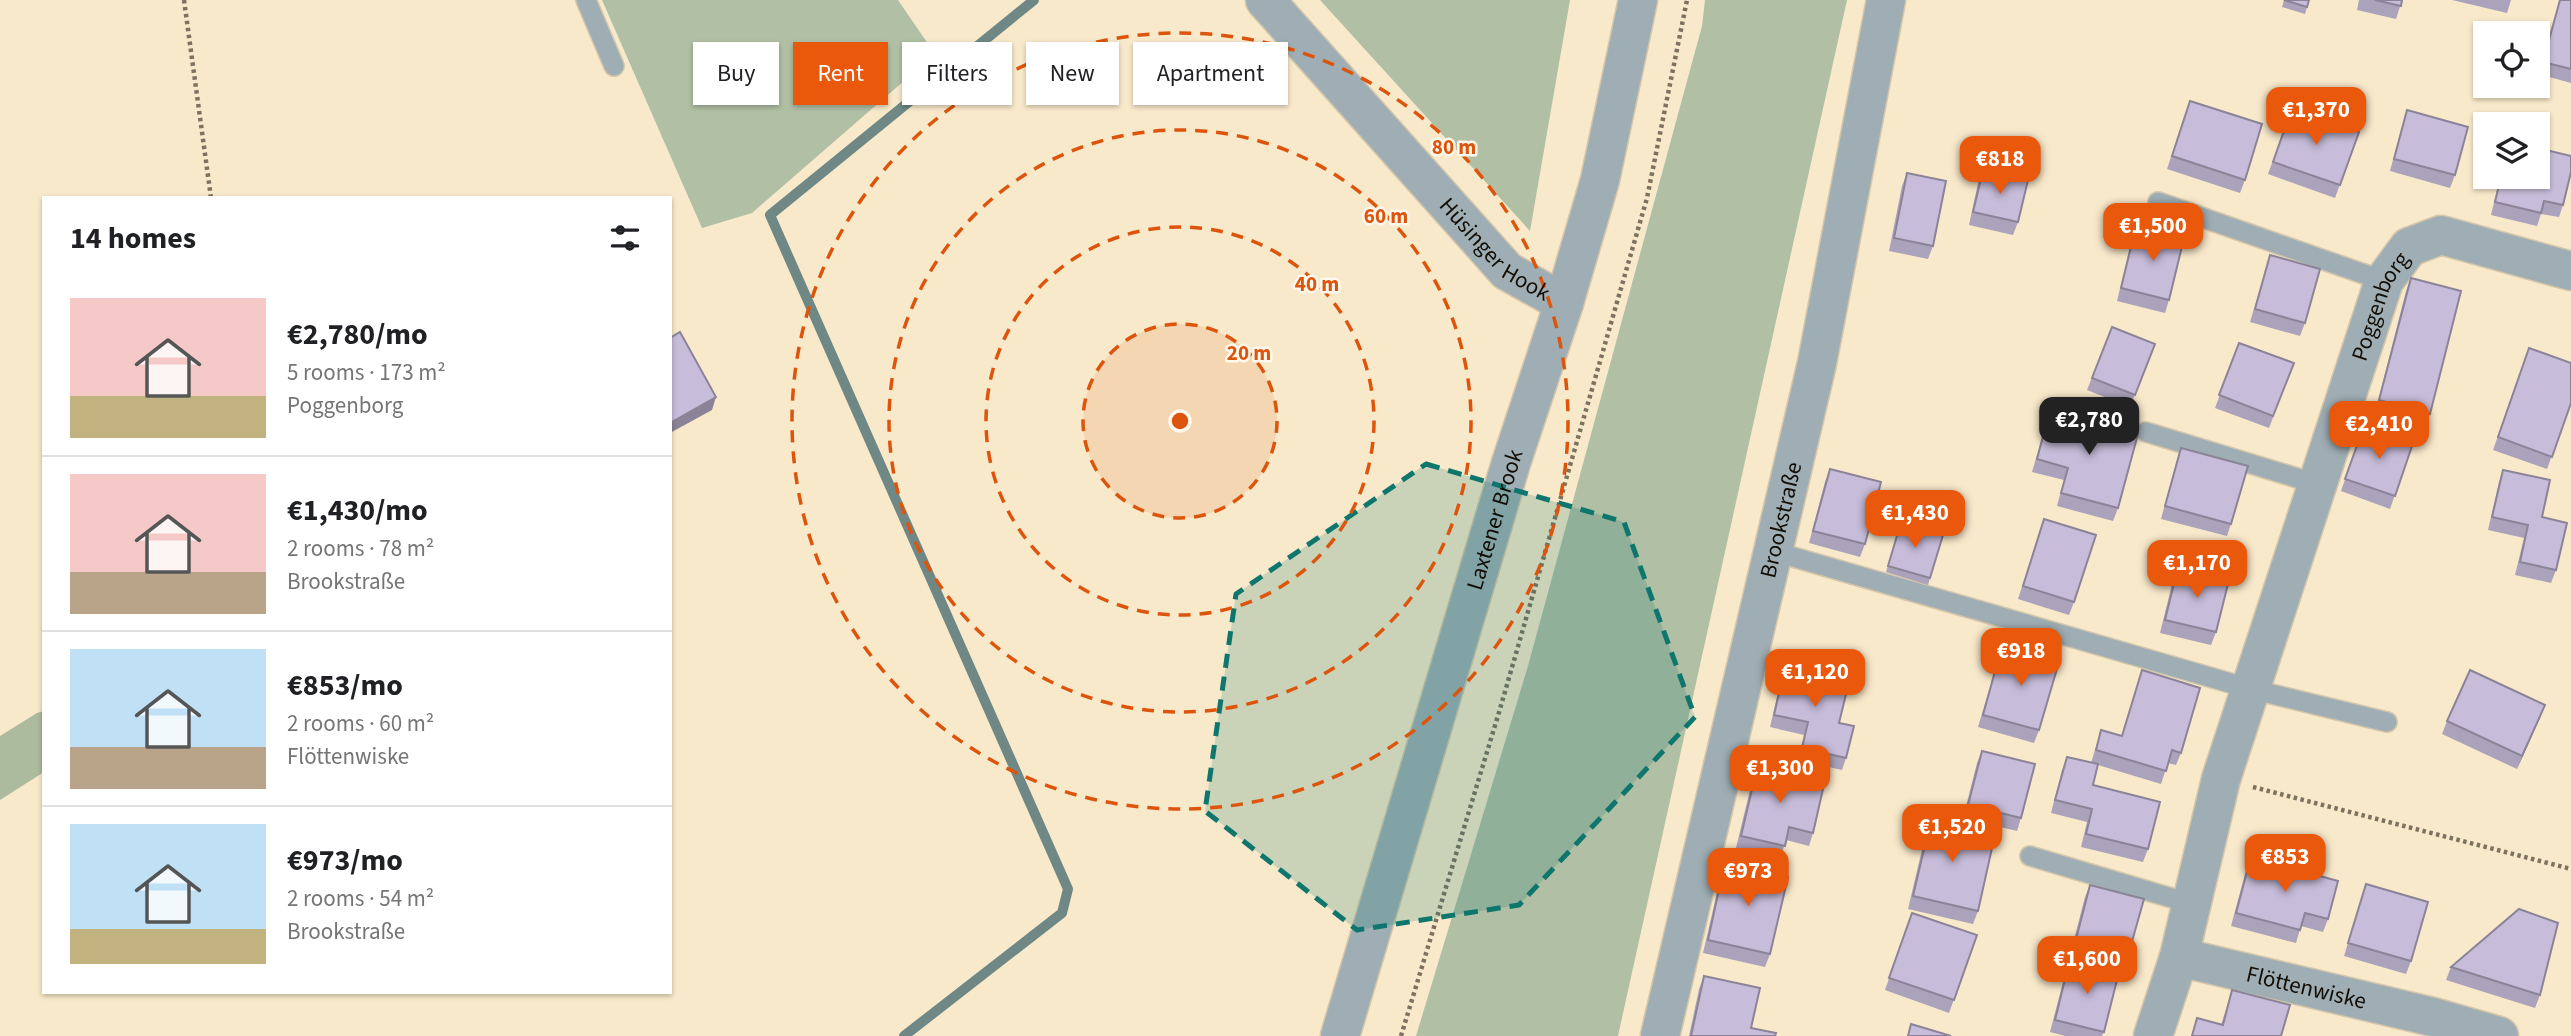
<!DOCTYPE html>
<meta charset="utf-8">
<style>
body{margin:0;font-family:"Source Sans 3",sans-serif;background:#f2f2f2;color:#202124;height:100vh;display:flex;flex-direction:column;font-size:26px;white-space:nowrap}
*{box-sizing:border-box;margin:0}
p{font-size:23px;color:#757577}
.icon{flex:none;width:38px;height:38px;fill:none;stroke:currentColor;stroke-width:2;stroke-linecap:round;stroke-linejoin:round}
.map{position:relative;flex:1;overflow:hidden}
.drawer{position:absolute;left:42px;top:196px;width:630px;height:798px;display:flex;flex-direction:column;background:#fff;border-radius:0px;box-shadow:0 2px 5px #0004}
.drawer>*{flex:none}
.banner{position:absolute;left:693px;top:42px;width:665px;height:63px;display:flex;gap:14px}
.tools{position:absolute;left:2473px;top:21px;display:grid;gap:14px}
.tools a{display:grid;place-items:center;width:77px;height:77px;border-radius:0px;background:#fff;box-shadow:0 2px 5px #0004;font-size:35px}
.price{position:absolute;translate:-50% -60px;padding:0 16px;border-radius:14px;background:#ea580c;color:#fff;font-size:23px;line-height:46px;filter:drop-shadow(0 2px 4px #0008)}
.price::after{content:'';position:absolute;left:50%;top:42px;width:21px;height:16px;margin-left:-10px;background:inherit;clip-path:polygon(0 0,100% 0,50% 100%)}
.price.selected{background:#222;color:#fff}
ul{padding:0;list-style:none}
li{display:flex;align-items:center;gap:21px;height:175px;padding:0 28px}
li+li{border-top:2px solid #e0e0e0}
li span{display:grid;place-items:center;flex:none;width:196px;height:140px;border-radius:0px;color:#555}
li>.icon{margin-inline-start:auto}
span .icon{width:84px;height:84px;fill:#fffc;stroke-width:1}
li b{font-size:30px}
h2{display:flex;justify-content:space-between;align-items:center;height:84px;padding:0 28px;font-size:30px}
.chip{padding:0 24px;border-radius:0px;background:#fff;box-shadow:0 2px 5px #0004;font-size:24px;line-height:63px}
.chip.selected{background:#ea580c;color:#fff}
.map>svg:first-child{display:block}
</style>
<div class="map">
<svg width="2571" height="1036" viewBox="0 0 2571 1036">
<rect width="100%" height="100%" fill="#f9e9cb"/>
<g fill="#b1bfa4">
<path d="M602 0H898L935 54 752 213 702 228Z"/>
<path d="M1320 0H1570L1530 231Z"/>
<path d="M1705 0H1847L1618 1036H1416L1528 666 1702 26Z"/>
</g>
<path fill="#acba9e" d="M44 711V772L0 800V736L37 713Z"/>
<g fill="none" stroke-linecap="round" stroke-linejoin="round">
<path stroke="#6f8886" stroke-width="10" d="M904 1036 1062 913 1068 889 770 215 1034 0"/>
<g stroke="#d4c6ab" stroke-width="22">
<g id="service">
<path d="M586 0 614 66"/>
<path d="M2158 202 2384 281"/>
<path d="M2146 432 2317 484"/>
<path d="M1772 551 2251 689 2387 722"/>
<path d="M2030 856 2192 904"/>
</g>
</g>
<g stroke="#d4c6ab" stroke-width="41">
<g id="minor">
<path id="s1" d="M1265 0 1507 271 1564 303"/>
<path id="s2" d="M2179 957 2433 1017 2499 1036"/>
<path id="s3" d="M1660 1036 1817 363 1886 0"/>
<path id="s4" d="M2153 1036 2179 957 2221 779 2384 281 2409 247 2441 235 2571 271"/>
</g>
</g>
<g stroke="#d4c6ab" stroke-width="41">
<g id="tertiary">
<path id="s5" d="M1340 1036 1511 463 1564 303 1600 180 1638 0"/>
</g>
</g>
<g stroke="#7c725f" stroke-width="4.5" stroke-dasharray="3.5 3.5" stroke-linecap="butt">
<path d="M184 0 211 198"/>
<path d="M2253 787 2571 869"/>
<path d="M1401 1036 1500 709 1647 198 1687 0"/>
</g>
<use href="#service" stroke="#9faeb4" stroke-width="19"/>
<use href="#minor" stroke="#9faeb4" stroke-width="38"/>
<use href="#tertiary" stroke="#9faeb4" stroke-width="38"/>
</g>
<g fill="#aba2bb">
<path d="M2284 0H2309L2305 14 2282 7Z"/>
<path d="M2359 0H2402L2396 19 2357 10Z"/>
<path d="M2452 0H2511L2507 13Z"/>
<path d="M2560 0H2571V83L2538 74Z"/>
<path d="M2292 108 2359 132 2335 198 2268 174Z"/>
<path d="M2407 110 2455 175 2450 188 2390 171 2403 123Z"/>
<path d="M2185 114 2245 180 2240 193 2167 169Z"/>
<path d="M1983 170 2018 222 2013 235 1969 225 1978 183Z"/>
<path d="M1907 173 1933 246 1928 259 1889 251 1902 186Z"/>
<path d="M2500 177H2538L2563 205 2559 217 2541 214 2537 226 2491 215Z"/>
<path d="M2136 226 2169 300 2165 313 2117 301 2132 239Z"/>
<path d="M2270 255 2305 323 2300 336 2250 322Z"/>
<path d="M2411 278 2430 414 2425 426 2375 413 2406 291Z"/>
<path d="M2112 327 2155 344 2130 407 2087 390Z"/>
<path d="M2239 343 2294 363 2269 428 2215 408Z"/>
<path d="M2529 348 2571 403 2547 469 2493 450Z"/>
<path d="M2050 410 2118 508 2113 521 2057 506 2064 480 2032 472Z"/>
<path d="M2364 426 2413 443 2390 509 2341 491Z"/>
<path d="M2181 448 2231 524 2227 536 2161 519 2177 460Z"/>
<path d="M1830 469 1865 544 1860 557 1809 543 1825 482Z"/>
<path d="M2503 470 2542 517 2556 570 2551 583 2515 575 2524 538 2488 530 2499 482Z"/>
<path d="M2044 519 2074 602 2069 615 2018 599Z"/>
<path d="M1901 522 1943 535 1928 585 1886 572Z"/>
<path d="M2178 567 2216 632 2211 645 2160 633 2173 580Z"/>
<path d="M2002 646 2039 730 2034 743 1978 727Z"/>
<path d="M1786 663 1823 681 1839 723 1846 758 1842 770 1798 760 1804 735 1770 727 1782 675Z"/>
<path d="M2142 670 2181 753 2176 765 2168 763 2161 784 2098 765 2093 785 2148 849 2143 862 2081 847 2087 822 2051 813 2062 770 2067 757 2091 763 2101 730 2122 736Z"/>
<path d="M2545 705 2540 718 2517 769 2442 734 2447 721Z"/>
<path d="M1982 751 2021 818 2017 831 1963 818 1977 763Z"/>
<path d="M1759 760 1794 783 1813 833 1809 846 1786 840 1780 859 1736 848 1754 773Z"/>
<path d="M1933 811 1978 911 1973 924 1908 909 1928 824Z"/>
<path d="M2251 857 2328 919 2323 932 2301 926 2296 943 2231 926 2246 870Z"/>
<path d="M1725 862 1770 954 1765 967 1703 953 1721 875Z"/>
<path d="M2366 884 2411 961 2406 974 2344 956Z"/>
<path d="M2090 885 2129 952 2125 965 2111 961 2108 969 2104 1032 2102 1036H2065L2050 1032 2085 897Z"/>
<path d="M1912 913 1977 935 1949 1013 1885 990Z"/>
<path d="M2451 967 2540 995 2535 1008 2446 980Z"/>
<path d="M1704 976 1751 1028 1775 1036H1689L1699 989Z"/>
<path d="M2232 990 2281 1036H2191L2197 1018 2221 1025Z"/>
</g>
<g fill="#8b8498">
<path d="M716 397 712 410 670 433V423Z"/>
<path d="M2545 705 2540 718 2517 769 2522 756Z"/>
</g>
<g fill="#c7bcd9" stroke="#8b8498" stroke-width="2">
<path d="M2284 0H2309L2307 7Z"/>
<path d="M2375 0H2402L2401 6Z"/>
<path d="M2560 0H2571V69L2543 62Z"/>
<path d="M2190 101 2262 124 2245 180 2172 156Z"/>
<path d="M2292 108 2359 132 2340 185 2273 162Z"/>
<path d="M2407 110 2468 127 2455 175 2394 159Z"/>
<path d="M2538 148 2571 156V172L2563 205 2544 201 2541 213 2495 202 2501 177H2538Z"/>
<path d="M1983 170 2028 180 2018 222 1973 212Z"/>
<path d="M1907 173 1946 181 1933 246 1894 238Z"/>
<path d="M2136 226 2184 238 2169 300 2121 288Z"/>
<path d="M2270 255 2320 269 2305 323 2255 309Z"/>
<path d="M2411 278 2461 291 2430 414 2379 400Z"/>
<path d="M2112 327 2155 344 2135 395 2092 378Z"/>
<path d="M680 332 716 397 670 423V338Z"/>
<path d="M2239 343 2294 363 2273 416 2219 395Z"/>
<path d="M2529 348 2571 363V403L2552 457 2498 437Z"/>
<path d="M2050 410 2138 434 2118 508 2061 493 2068 468 2037 459Z"/>
<path d="M2364 426 2413 443 2395 496 2345 479Z"/>
<path d="M2181 448 2248 466 2231 524 2165 506Z"/>
<path d="M1830 469 1881 482 1865 544 1813 531Z"/>
<path d="M2503 470 2550 480 2542 517 2567 523 2556 570 2520 562 2528 525 2492 517Z"/>
<path d="M2044 519 2096 535 2074 602 2023 586Z"/>
<path d="M1901 522 1943 535 1930 578 1888 566Z"/>
<path d="M2178 567 2229 580 2216 632 2165 620Z"/>
<path d="M2002 646 2059 662 2039 730 1983 715Z"/>
<path d="M1786 663 1825 672 1823 681 1848 686 1839 723 1854 726 1846 758 1802 748 1808 722 1774 715Z"/>
<path d="M2142 670 2200 688 2181 753 2172 750 2166 771 2096 750 2101 730 2122 736Z"/>
<path d="M2470 670 2545 705 2522 756 2447 721Z"/>
<path d="M1982 751 2035 764 2021 818 1968 805Z"/>
<path d="M2067 757 2098 764 2093 785 2160 802 2148 849 2086 834 2092 809 2055 800Z"/>
<path d="M1759 760 1797 769 1794 783 1823 789 1813 833 1789 827 1785 846 1741 836Z"/>
<path d="M1933 811 1973 821 1968 843 1992 848 1978 911 1913 896Z"/>
<path d="M2251 857 2338 881 2328 919 2305 913 2300 930 2236 913Z"/>
<path d="M1725 862 1788 877 1770 954 1708 940Z"/>
<path d="M2366 884 2428 902 2411 961 2348 943Z"/>
<path d="M2090 885 2144 899 2129 952 2114 948 2111 961 2073 951Z"/>
<path d="M2519 909 2558 923 2540 995 2451 967Z"/>
<path d="M1912 913 1977 935 1954 1000 1889 978Z"/>
<path d="M2070 959 2119 972 2104 1032 2055 1020Z"/>
<path d="M1704 976 1760 988 1751 1028 1776 1033 1775 1036H1691Z"/>
<path d="M2232 990 2290 1005 2281 1036H2192L2197 1018 2223 1025Z"/>
<path d="M1911 1024 1951 1036H1908Z"/>
</g>
<path fill="#0f766e" fill-opacity="0.2" stroke="#0f766e" stroke-width="5" stroke-dasharray="14 9" stroke-linejoin="round" d="M1426 464 1624 522 1695 717 1519 905 1357 930 1205 811 1236 594Z"/>
<circle cx="1180" cy="421" r="97" fill="#dd550c" fill-opacity=".12"/>
<g fill="none" stroke="#dd550c" stroke-width="3.5" stroke-dasharray="12 9">
<circle cx="1180" cy="421" r="97"/>
<circle cx="1180" cy="421" r="194"/>
<circle cx="1180" cy="421" r="291"/>
<circle cx="1180" cy="421" r="388"/>
</g>
<g text-anchor="middle" stroke-width="5" stroke-linejoin="round" paint-order="stroke">
<g font-size="23" fill="#130e05" stroke="#fef7eb">
<text dy="8" stroke="none"><textPath href="#s1" startOffset="340">Hüsinger Hook</textPath></text>
<text dy="8" stroke="none"><textPath href="#s4" startOffset="765">Poggenborg</textPath></text>
<text dy="8" stroke="none"><textPath href="#s5" startOffset="539">Laxtener Brook</textPath></text>
<text dy="8" stroke="none"><textPath href="#s3" startOffset="530">Brookstraße</textPath></text>
<text dy="8" stroke="none"><textPath href="#s2" startOffset="131">Flöttenwiske</textPath></text>
</g>
</g>
<circle cx="1180" cy="421" r="10" fill="#dd550c" stroke="#fef7eb" stroke-width="3.5"/>
<g font-size="21" text-anchor="middle" font-weight="bold" fill="#dd550c" stroke="#fef7eb" stroke-width="5" stroke-linejoin="round" paint-order="stroke">
<text x="1454" y="154">80 m</text>
<text x="1386" y="223">60 m</text>
<text x="1317" y="291">40 m</text>
<text x="1249" y="360">20 m</text>
</g>
</svg>
<div class="tools">
<a><svg class="icon" aria-label="locate" viewBox="0 0 24 24"><circle cx="12" cy="12" r="6"/><path d="M12 2v4M12 18v4M2 12h4M18 12h4"/></svg></a>
<a><svg class="icon" aria-label="layers" viewBox="0 0 24 24"><path d="M12 4l9 5-9 5-9-5zM3 14l9 5 9-5"/></svg></a>
</div>
<b class="price" style="left:2316px;top:147px">€1,370</b>
<b class="price" style="left:2000px;top:196px">€818</b>
<b class="price" style="left:2153px;top:263px">€1,500</b>
<b class="price selected" style="left:2089px;top:457px">€2,780</b>
<b class="price" style="left:2379px;top:461px">€2,410</b>
<b class="price" style="left:1915px;top:550px">€1,430</b>
<b class="price" style="left:2197px;top:600px">€1,170</b>
<b class="price" style="left:2021px;top:688px">€918</b>
<b class="price" style="left:1815px;top:709px">€1,120</b>
<b class="price" style="left:1780px;top:805px">€1,300</b>
<b class="price" style="left:1952px;top:864px">€1,520</b>
<b class="price" style="left:2285px;top:894px">€853</b>
<b class="price" style="left:1748px;top:908px">€973</b>
<b class="price" style="left:2087px;top:996px">€1,600</b>
<div class="banner">
<a class="chip">Buy</a>
<a class="chip selected">Rent</a>
<a class="chip">Filters</a>
<a class="chip">New</a>
<a class="chip">Apartment</a>
</div>
<section class="drawer">
<h2>14 homes<svg class="icon" aria-label="filters" viewBox="0 0 24 24"><path d="M4 7h16M4 17h16"/><circle cx="9" cy="7" r="2"/><circle cx="15" cy="17" r="2"/></svg></h2>
<ul>
<li><span style="background:linear-gradient(#f6c9c9 70%,#c2b280 0)"><svg class="icon" aria-label="home" viewBox="0 0 24 24"><path d="M3 11l9-7 9 7M6 9v11h12V9"/></svg></span><div><b>€2,780/mo</b><p>5 rooms · 173 m²</p><p>Poggenborg</p></div></li>
<li><span style="background:linear-gradient(#f6c9c9 70%,#b9a48a 0)"><svg class="icon" aria-label="home" viewBox="0 0 24 24"><path d="M3 11l9-7 9 7M6 9v11h12V9"/></svg></span><div><b>€1,430/mo</b><p>2 rooms · 78 m²</p><p>Brookstraße</p></div></li>
<li><span style="background:linear-gradient(#bfe0f5 70%,#b9a48a 0)"><svg class="icon" aria-label="home" viewBox="0 0 24 24"><path d="M3 11l9-7 9 7M6 9v11h12V9"/></svg></span><div><b>€853/mo</b><p>2 rooms · 60 m²</p><p>Flöttenwiske</p></div></li>
<li><span style="background:linear-gradient(#bfe0f5 75%,#c2b280 0)"><svg class="icon" aria-label="home" viewBox="0 0 24 24"><path d="M3 11l9-7 9 7M6 9v11h12V9"/></svg></span><div><b>€973/mo</b><p>2 rooms · 54 m²</p><p>Brookstraße</p></div></li>
</ul>
</section>
</div>
